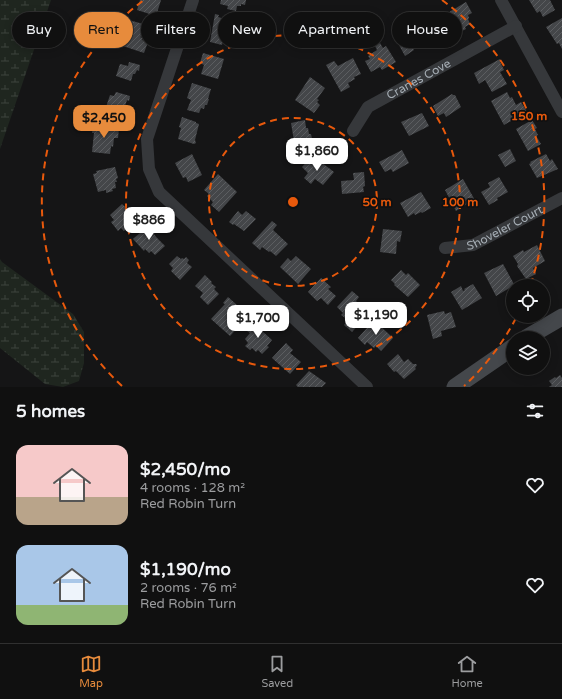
<!DOCTYPE html>
<meta charset="utf-8">
<style>
body{margin:0;font-family:"Varela Round",sans-serif;background:#1e1e1e;color:#f1f3f6;height:100vh;display:flex;flex-direction:column;font-size:15px;white-space:nowrap}
*{box-sizing:border-box;margin:0}
p{font-size:13px;color:#9c9d9f}
.icon{flex:none;width:22px;height:22px;fill:none;stroke:currentColor;stroke-width:2;stroke-linecap:round;stroke-linejoin:round}
.map{position:relative;height:387px;overflow:hidden}
.panel{display:flex;flex-direction:column;background:#101010;flex:1}
.panel>*{flex:none}
.hud{position:absolute;left:12px;top:12px;width:538px;height:36px;display:flex;gap:8px}
.buttons{position:absolute;left:506px;top:279px;display:grid;gap:8px}
.buttons a{display:grid;place-items:center;width:44px;height:44px;border-radius:50%;background:#101010;box-shadow:0 2px 10px #0003,0 0 0 1px #303030;font-size:20px}
.price{position:absolute;translate:-50% -34px;padding:0 9px;border-radius:8px;background:#fff;color:#222;font-size:13px;line-height:26px;filter:drop-shadow(0 1px 2px #0008)}
.price::after{content:'';position:absolute;left:50%;top:24px;width:12px;height:9px;margin-left:-6px;background:inherit;clip-path:polygon(0 0,100% 0,50% 100%)}
.price.selected{background:#e78b3c;color:#111}
ul{padding:0;list-style:none}
li{display:flex;align-items:center;gap:12px;height:100px;padding:0 16px}
li span{display:grid;place-items:center;flex:none;width:112px;height:80px;border-radius:12px;color:#555}
li>.icon{margin-inline-start:auto}
span .icon{width:48px;height:48px;fill:#fffc;stroke-width:1}
li b{font-size:17px}
h2{display:flex;justify-content:space-between;align-items:center;height:48px;padding:0 16px;font-size:17px}
.pill{padding:0 14px;border-radius:18px;background:#101010;box-shadow:0 2px 10px #0003,0 0 0 1px #303030;font-size:14px;line-height:36px}
.pill.selected{background:#e78b3c;color:#111}
.dock{display:flex;justify-content:space-around;align-items:center;height:56px;border-top:1px solid #303030;background:#101010;font-size:11px;color:#9c9d9f}
.dock a{display:grid;justify-items:center;gap:2px}
.dock .selected{color:#e78b3c}
.map>svg:first-child{display:block}
</style>
<div class="map">
<svg width="562" height="387" viewBox="0 0 562 387">
<defs>
<pattern id="wetland-marsh" width="20" height="14" patternUnits="userSpaceOnUse"><rect width="20" height="14" fill="#1f261f"/><path d="M1 5h8M5 5V1M11 12h8M15 12V8" fill="none" stroke="#3d433d"/></pattern>
<pattern id="building-hatch" width="6" height="6" patternUnits="userSpaceOnUse"><rect width="6" height="6" fill="#444649"/><path d="M-1 1l2-2M0 6l6-6M5 7l2-2" fill="none" stroke="#5c5e61"/></pattern>
</defs>
<rect width="100%" height="100%" fill="#151516"/>
<g fill="url(#wetland-marsh)">
<path d="M0 0H51L0 149Z"/>
<path d="M0 259 2 262 73 314 84 332V363L79 381 63 387 45 384 0 348Z"/>
</g>
<g fill="url(#building-hatch)">
<path d="M140 0H161L156 16 137 10Z"/>
<path d="M221 0H246L245 5 241 4V6H237L236 11 227 9 228 6 220 4Z"/>
<path d="M529 0H550L555 10 543 17 540 11 537 13Z"/>
<path d="M466 2 472 13 468 15 469 18 468 19 470 24 465 27 466 29 460 32 459 30 451 35 441 17Z"/>
<path d="M215 14 219 15 218 17 232 21 230 26 234 27 233 33H231L229 37 227 42 223 41 222 45 210 42Z"/>
<path d="M562 18V49L559 43 557 44 546 27Z"/>
<path d="M125 19 147 25 144 35 140 37 143 38 142 40 148 42 144 53 117 44 121 32 122 33 123 31 121 30Z"/>
<path d="M414 25 422 40 412 46 414 50 405 56 394 36Z"/>
<path d="M380 43 383 48 386 46 396 62 382 70 380 67 371 72 365 61 370 59 368 56 377 50 375 46Z"/>
<path d="M203 53 224 59 218 79 201 74 204 65 200 63Z"/>
<path d="M353 58 361 74 354 77 355 79 348 83 350 87 341 92 326 65 334 61 338 66Z"/>
<path d="M500 59 501 61 500 62 504 70 500 72 507 84 492 92 485 80 479 84 474 73Z"/>
<path d="M129 62 140 65 139 71 137 70 135 74H133L131 81 116 76 120 64 128 66Z"/>
<path d="M310 77 325 88 317 99 319 100 317 102 320 105 314 113 295 100Z"/>
<path d="M192 83 211 89 208 99H209L207 105H205L204 109 201 108 199 113 187 110 191 100 187 98Z"/>
<path d="M116 92 130 96 129 101 127 100 125 106 123 105 121 112 106 107 110 95 114 96Z"/>
<path d="M507 92 510 98 512 97 516 105 521 102 527 112 504 125 491 101Z"/>
<path d="M452 94 453 95H455L461 107 446 117 444 113 438 116 433 106Z"/>
<path d="M422 113 429 126 409 136 401 122Z"/>
<path d="M182 117 196 122V123L199 124 195 140 196 143 194 144 178 139 181 128 179 127Z"/>
<path d="M305 120 306 128H308L309 134H311L313 143 295 147 291 123Z"/>
<path d="M532 120 537 128 535 129 538 135 536 136 541 144 528 151 516 129Z"/>
<path d="M95 125 119 128 118 138H114L113 147 111 146 110 154 92 152 94 133H92L93 126Z"/>
<path d="M510 149 516 161 505 167 498 155Z"/>
<path d="M402 150 409 163 393 172 391 169 385 172 379 162Z"/>
<path d="M192 154 202 175 188 182 186 177 183 178 175 163Z"/>
<path d="M546 154 550 161 552 159 558 169 537 178 529 164 531 163 530 162Z"/>
<path d="M311 157 319 165 321 162 334 172 323 185 315 179 311 184 304 178 308 173 302 167Z"/>
<path d="M115 167 118 178 116 179 117 182H115L116 188 112 189 113 191 106 193V190L98 192 93 174 97 173 96 171Z"/>
<path d="M364 172 365 186 363 187 364 192 342 194 341 181 354 180 353 173Z"/>
<path d="M218 174 237 192 219 212 211 205 213 202 207 196 209 194 204 190Z"/>
<path d="M499 177 508 192 497 198 498 200 489 205 481 192 490 187 488 183Z"/>
<path d="M463 179 476 202 469 207 467 204 456 211 445 190Z"/>
<path d="M421 192 431 208 422 213 421 212 415 215 414 213 408 217 400 203Z"/>
<path d="M122 204 130 211 132 209 140 218 124 231 121 228 118 231 111 222 114 220 110 215Z"/>
<path d="M238 211 242 215 246 211 256 219 244 231 234 224 233 225 229 222Z"/>
<path d="M272 221 277 225 273 230 288 244 276 256 270 251 269 252 262 247 260 250 252 243Z"/>
<path d="M148 226 155 233 154 234 157 238 165 246 155 255 151 251 149 253 145 249 144 251 133 239Z"/>
<path d="M383 229 402 231 400 242 397 241 396 254 380 252Z"/>
<path d="M537 245 545 261 533 268 536 274 526 279 517 266 518 264 513 256 523 250 524 252Z"/>
<path d="M177 256 181 259 182 258 184 259 186 257 189 260 187 263 192 267 180 280 171 271 173 268 169 264Z"/>
<path d="M296 256 311 269 298 284 280 267 288 258 291 261Z"/>
<path d="M503 264 515 286H513L496 296 484 273Z"/>
<path d="M401 270 406 275 408 273 420 285 408 297 394 285 395 284 391 280Z"/>
<path d="M205 275 212 282 211 283 216 287 214 289 219 294 208 305 200 297 203 293 195 286Z"/>
<path d="M321 278 331 287 328 289 336 296 328 305 321 298 317 301 308 292Z"/>
<path d="M473 284 482 298 462 310 451 292 461 286 463 291 465 290 464 289Z"/>
<path d="M352 291 359 297 356 301 361 306 364 302 372 309 352 332 344 325 348 320 341 315 343 313 337 307Z"/>
<path d="M228 297 237 305 233 310 236 312 234 313 237 315 238 314 245 320 230 336 211 319 225 304 223 303Z"/>
<path d="M444 311 445 314 451 312 456 327 441 331 442 336 433 339 427 315Z"/>
<path d="M374 320 393 338 381 351 376 346 374 348 367 342 365 345 358 338Z"/>
<path d="M255 322 264 329 262 331 272 340 267 346 269 347 262 354 258 350 256 352 252 348 250 350 245 346 248 343 245 339 250 333 247 331Z"/>
<path d="M286 343 293 350 290 353 301 362 290 374 272 358Z"/>
<path d="M398 354 404 362 408 359 413 364H416L417 365 415 368 416 369 404 379 396 371 394 372 387 364Z"/>
<path d="M309 371 326 383 322 387H298L296 385Z"/>
<path d="M560 375 562 378V387H549L552 385 549 381 555 377 556 378Z"/>
</g>
<g fill="none" stroke-linecap="round" stroke-linejoin="round">
<g stroke="#36383b" stroke-width="12">
<path d="M193 0 147 139 149 169 159 192 367 387"/>
<path d="M501 0 562 112"/>
<path id="s1" d="M353 131 368 107 516 26"/>
<path id="s2" d="M445 248 473 245 562 198"/>
</g>
<g stroke="#44474b" stroke-width="17">
<path d="M526 338 562 317"/>
<path d="M455 387 513 347"/>
</g>
</g>
<g fill="none" stroke="#e8590c" stroke-width="2" stroke-dasharray="7 5">
<circle cx="293" cy="202" r="84"/>
<circle cx="293" cy="202" r="167"/>
<path d="M516 318A251 251 0 0 1 464 386M122 386A251 251 0 0 1 144 0M442 0A251 251 0 0 1 530 286"/>
</g>
<g text-anchor="middle" stroke-width="3.5" stroke-linejoin="round" paint-order="stroke">
<g font-size="12" fill="#a7afb6" stroke="#101011">
<text dy="4" stroke="none"><textPath href="#s1" startOffset="86">Cranes Cove</textPath></text>
<text dy="4" stroke="none"><textPath href="#s2" startOffset="64">Shoveler Court</textPath></text>
</g>
</g>
<circle cx="293" cy="202" r="6" fill="#e8590c" stroke="#101011" stroke-width="2"/>
<g font-size="12" text-anchor="middle" font-weight="bold" fill="#e8590c" stroke="#101011" stroke-width="3.5" stroke-linejoin="round" paint-order="stroke">
<text x="529" y="120">150 m</text>
<text x="377" y="206">50 m</text>
<text x="460" y="206">100 m</text>
</g>
</svg>
<div class="buttons">
<a><svg class="icon" aria-label="locate" viewBox="0 0 24 24"><circle cx="12" cy="12" r="6"/><path d="M12 2v4M12 18v4M2 12h4M18 12h4"/></svg></a>
<a><svg class="icon" aria-label="layers" viewBox="0 0 24 24"><path d="M12 4l9 5-9 5-9-5zM3 14l9 5 9-5"/></svg></a>
</div>
<b class="price selected" style="left:104px;top:139px">$2,450</b>
<b class="price" style="left:317px;top:172px">$1,860</b>
<b class="price" style="left:149px;top:241px">$886</b>
<b class="price" style="left:376px;top:336px">$1,190</b>
<b class="price" style="left:258px;top:339px">$1,700</b>
<div class="hud">
<a class="pill">Buy</a>
<a class="pill selected">Rent</a>
<a class="pill">Filters</a>
<a class="pill">New</a>
<a class="pill">Apartment</a>
<a class="pill">House</a>
</div>
</div>
<section class="panel">
<h2>5 homes<svg class="icon" aria-label="filters" viewBox="0 0 24 24"><path d="M4 7h16M4 17h16"/><circle cx="9" cy="7" r="2"/><circle cx="15" cy="17" r="2"/></svg></h2>
<ul>
<li><span style="background:linear-gradient(#f6c9c9 65%,#b9a48a 0)"><svg class="icon" aria-label="home" viewBox="0 0 24 24"><path d="M3 11l9-7 9 7M6 9v11h12V9"/></svg></span><div><b>$2,450/mo</b><p>4 rooms · 128 m²</p><p>Red Robin Turn</p></div><svg class="icon" aria-label="heart" viewBox="0 0 24 24"><path d="M12 20l-8-8c-3-5 5-10 8-4 3-6 11-1 8 4z"/></svg></li>
<li><span style="background:linear-gradient(#a9c7e8 75%,#8fb573 0)"><svg class="icon" aria-label="home" viewBox="0 0 24 24"><path d="M3 11l9-7 9 7M6 9v11h12V9"/></svg></span><div><b>$1,190/mo</b><p>2 rooms · 76 m²</p><p>Red Robin Turn</p></div><svg class="icon" aria-label="heart" viewBox="0 0 24 24"><path d="M12 20l-8-8c-3-5 5-10 8-4 3-6 11-1 8 4z"/></svg></li>
</ul>
</section>
<nav class="dock">
<a class="selected"><svg class="icon" aria-label="map" viewBox="0 0 24 24"><path d="M3 6l6-2 6 2 6-2v14l-6 2-6-2-6 2zM9 4v14M15 6v14"/></svg>Map</a>
<a><svg class="icon" aria-label="saved" viewBox="0 0 24 24"><path d="M7 4h10v16l-5-4-5 4z"/></svg>Saved</a>
<a><svg class="icon" aria-label="home" viewBox="0 0 24 24"><path d="M3 11l9-7 9 7M6 9v11h12V9"/></svg>Home</a>
</nav>
